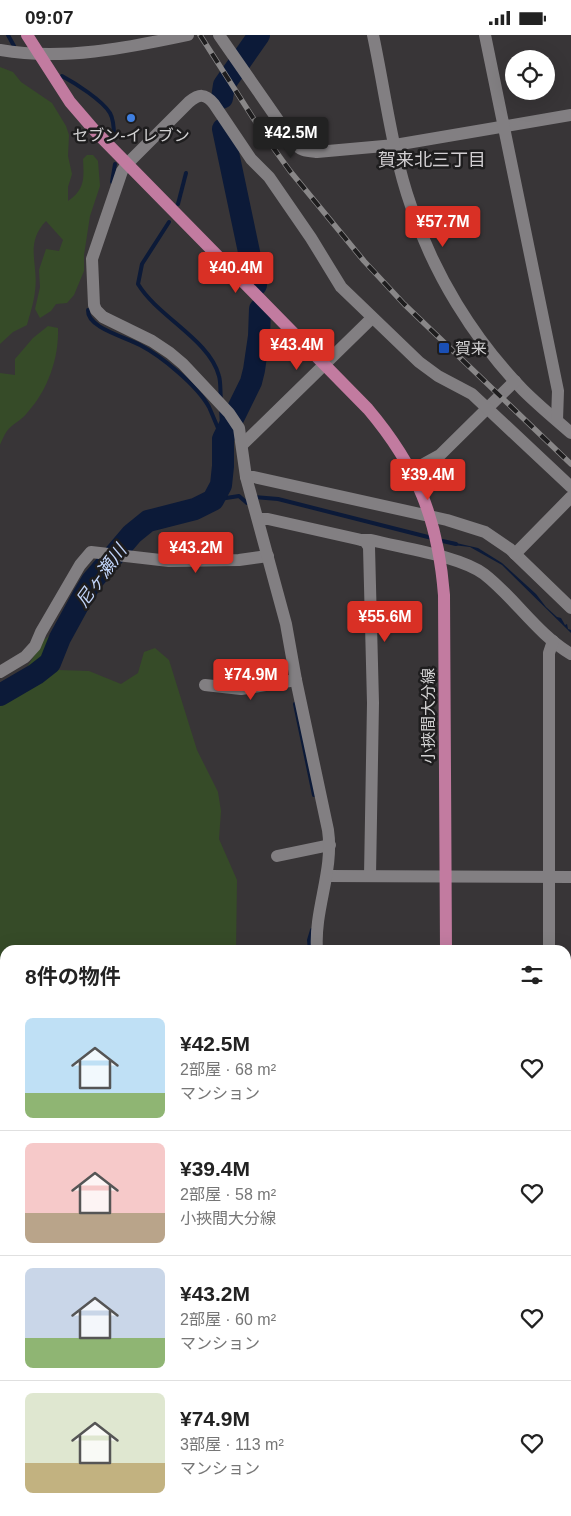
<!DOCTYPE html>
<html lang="ja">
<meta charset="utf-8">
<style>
body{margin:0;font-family:Helvetica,"Noto Sans JP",sans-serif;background:#f6f6f6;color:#222;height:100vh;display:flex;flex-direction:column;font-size:19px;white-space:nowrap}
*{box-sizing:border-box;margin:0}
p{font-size:16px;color:#767676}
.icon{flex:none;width:28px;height:28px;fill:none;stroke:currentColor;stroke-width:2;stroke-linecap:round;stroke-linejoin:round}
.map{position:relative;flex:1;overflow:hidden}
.drawer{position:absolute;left:0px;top:910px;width:571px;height:571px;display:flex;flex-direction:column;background:#fff;border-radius:15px 15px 0 0;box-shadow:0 5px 20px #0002}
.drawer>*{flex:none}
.buttons{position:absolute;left:505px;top:15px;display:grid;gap:10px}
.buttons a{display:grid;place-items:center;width:50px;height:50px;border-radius:50%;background:#fff;box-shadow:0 5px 20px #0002;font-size:25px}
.price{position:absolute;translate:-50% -42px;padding:0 11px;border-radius:5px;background:#d93025;color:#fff;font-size:16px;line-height:32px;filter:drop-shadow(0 1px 2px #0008)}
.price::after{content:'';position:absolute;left:50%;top:30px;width:15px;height:11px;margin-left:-8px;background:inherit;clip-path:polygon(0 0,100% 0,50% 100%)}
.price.active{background:#222;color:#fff}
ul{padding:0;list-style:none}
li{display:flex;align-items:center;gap:15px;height:125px;padding:0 25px}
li+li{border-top:1px solid #e0e0e0}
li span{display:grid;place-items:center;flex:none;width:140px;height:100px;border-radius:8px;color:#555}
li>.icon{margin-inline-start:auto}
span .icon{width:60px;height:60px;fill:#fffc;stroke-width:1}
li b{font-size:21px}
h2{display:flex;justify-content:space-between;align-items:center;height:60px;padding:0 25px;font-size:21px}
.status{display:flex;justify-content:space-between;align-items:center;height:35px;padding:0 25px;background:#fff;direction:ltr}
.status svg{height:14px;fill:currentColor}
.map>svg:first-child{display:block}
</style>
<div class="status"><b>09:07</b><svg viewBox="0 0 49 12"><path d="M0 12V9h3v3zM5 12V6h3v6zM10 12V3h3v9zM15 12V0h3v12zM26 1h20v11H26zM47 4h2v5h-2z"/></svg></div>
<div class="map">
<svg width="571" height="1481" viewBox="0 0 571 1481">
<rect width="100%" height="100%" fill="#383537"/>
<g fill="#364b28">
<path d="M0 32 13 37 21 47 52 68 66 91 69 100 68 121 72 139 68 152V166C85 154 84 144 83 124L87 120H93L98 126 100 151 90 181 84 220V236L74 260 67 268 56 269 51 276 40 283 35 274 40 252 39 235 46 214 59 216 63 205 46 186C24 209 39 229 35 256 34 267 30 279 27 290L13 297 0 309Z"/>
<path d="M48 291 58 293C59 323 48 355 27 378 22 385 12 389 7 396 4 400 2 405 0 410V338L15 340V324L33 303Z"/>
<path d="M54 597 58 608 59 635 89 636 121 649 138 638 144 617 155 613 169 625 197 715 218 757 221 776 219 804 237 845 236 915H5V1476H278L270 1481H0V664H7L44 605Z"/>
</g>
<path fill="#0c1a38" d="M452 507 478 513 502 528 536 559 546 572 557 582 561 583 565 590 567 589 568 594 571 595V598L502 530 470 512 453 510Z"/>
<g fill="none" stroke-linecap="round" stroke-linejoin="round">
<g stroke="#0c1a38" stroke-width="4">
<path d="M8 0 14 11"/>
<path d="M62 41C75 48 102 65 110 78 114 85 114 94 114 102"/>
<path d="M112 147 115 129"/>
<path d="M178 169 186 138"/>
<path d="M169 187 142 229 138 249C158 282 210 305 219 341 221 348 220 357 221 365"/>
<path d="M88 275C87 293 126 302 140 310 161 321 197 350 209 372 213 381 217 391 221 400"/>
<path d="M221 374 223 404"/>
<path d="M254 462 278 464 432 503"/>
<path d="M213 465 239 461 247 468"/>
<path d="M438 505 456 509"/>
<path d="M295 669 314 760"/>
<path d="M310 915 309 905 312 895"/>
<path d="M0 1336 5 1322"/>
<path d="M0 1384 5 1394"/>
<path d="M0 1453 5 1445"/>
<path d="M299 1481 301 1476"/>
</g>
<g stroke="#0c1a38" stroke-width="22">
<path d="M222 63 224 50 259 0"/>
<path d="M223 94 256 250"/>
<path d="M0 660 36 639 50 628 60 603 83 561 92 546 132 499 148 486 195 474 213 465 221 450 223 431V404L251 347 254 335 259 301 260 274"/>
<path d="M0 1029 5 1035"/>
</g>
<g stroke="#827f82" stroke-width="12">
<path d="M219 0 294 108C300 116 307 116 317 117L395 110 571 80"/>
<path d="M373 0C385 56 392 117 411 171 434 239 473 303 523 355 538 370 555 384 571 398"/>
<path d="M485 0 558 356 557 385"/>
<path d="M0 15C62 26 127 13 188 0"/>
<path d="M242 410 372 283"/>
<path d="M411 436 440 420 515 346"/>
<path d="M246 442H254L447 485 485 497 510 514 571 573"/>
<path d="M258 484H268L357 504 365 506 369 512 373 668 370 841"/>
<path d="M362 505H371C402 513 460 521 484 539 515 563 537 599 571 619"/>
<path d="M515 519 571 462"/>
<path d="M0 637 25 622 35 611 41 597 80 530 91 517 169 526 239 525 268 521"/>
<path d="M205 650 241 654 296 645"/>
<path d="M277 821 330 810"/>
<path d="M327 841 571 842"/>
<path d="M317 915C314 874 334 836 328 795L296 645 286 589 246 442 239 393 229 378 183 329 170 318 152 306 103 282 96 275 94 270 92 224 122 136 127 129 189 67C199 59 205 58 214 69L251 124 269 142 311 203 341 252 419 327 438 341 472 359 571 452"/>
<path d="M549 915V618L553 606"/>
<path d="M566 1097H571"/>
<path d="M566 1443H571"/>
<path d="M354 1476V1481"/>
<path d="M549 1476V1481"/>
<path d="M310 1481 311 1476"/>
</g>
<g stroke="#c27ba0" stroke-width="12">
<path d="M27 0 70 67 95 96 368 374C417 432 438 484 444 560L446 915"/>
<path d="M446 1476V1481"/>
</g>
<g stroke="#898788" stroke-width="5.5">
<path id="rail" d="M200 0 264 100 290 136 364 226 404 269 571 429"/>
</g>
<use href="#rail" stroke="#1e1d1e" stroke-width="4" stroke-dasharray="11" stroke-linecap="butt"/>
</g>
<circle fill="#3f7fe0" stroke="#1e1d1e" stroke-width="2" cx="131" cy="83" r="5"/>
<rect fill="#1a4fb4" stroke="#1e1d1e" stroke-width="2" x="438" y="307" width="12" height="12" rx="2.5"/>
<g text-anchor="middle" stroke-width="5" stroke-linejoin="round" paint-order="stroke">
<g font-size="16" fill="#d2d1d2" stroke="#1e1d1e">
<text x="131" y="106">セブン-イレブン</text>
<text x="455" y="319" text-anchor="start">賀来</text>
</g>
<g font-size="16" fill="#d2d1d2" stroke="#1e1d1e">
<text transform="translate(428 681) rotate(-90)" y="6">小挾間大分線</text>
</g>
<g font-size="18" fill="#d2cfd2" stroke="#1e1d1e">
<text x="432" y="131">賀来北三丁目</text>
</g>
<g font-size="18" font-style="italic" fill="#c2d5fa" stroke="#1e1d1e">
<text transform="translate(101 541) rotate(-54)" y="6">尼ヶ瀬川</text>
</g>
</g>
</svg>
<div class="buttons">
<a><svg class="icon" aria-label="locate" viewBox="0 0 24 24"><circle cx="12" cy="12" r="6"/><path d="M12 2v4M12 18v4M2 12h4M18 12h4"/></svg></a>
</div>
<b class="price active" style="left:291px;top:124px">¥42.5M</b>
<b class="price" style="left:443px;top:213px">¥57.7M</b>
<b class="price" style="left:236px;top:259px">¥40.4M</b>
<b class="price" style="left:297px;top:336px">¥43.4M</b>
<b class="price" style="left:428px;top:466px">¥39.4M</b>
<b class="price" style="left:196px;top:539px">¥43.2M</b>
<b class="price" style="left:385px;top:608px">¥55.6M</b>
<b class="price" style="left:251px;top:666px">¥74.9M</b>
<section class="drawer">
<h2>8件の物件<svg class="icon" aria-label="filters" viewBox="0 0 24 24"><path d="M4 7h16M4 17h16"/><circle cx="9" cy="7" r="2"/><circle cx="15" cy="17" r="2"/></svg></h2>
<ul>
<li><span style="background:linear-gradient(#bfe0f5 75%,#8fb573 0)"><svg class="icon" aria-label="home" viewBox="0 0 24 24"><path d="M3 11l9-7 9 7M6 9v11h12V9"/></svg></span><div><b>¥42.5M</b><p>2部屋 · 68 m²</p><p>マンション</p></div><svg class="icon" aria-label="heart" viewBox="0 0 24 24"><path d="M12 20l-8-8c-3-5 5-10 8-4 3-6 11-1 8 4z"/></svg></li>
<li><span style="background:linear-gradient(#f6c9c9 70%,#b9a48a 0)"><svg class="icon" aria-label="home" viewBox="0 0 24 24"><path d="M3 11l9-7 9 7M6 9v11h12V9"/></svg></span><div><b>¥39.4M</b><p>2部屋 · 58 m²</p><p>小挾間大分線</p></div><svg class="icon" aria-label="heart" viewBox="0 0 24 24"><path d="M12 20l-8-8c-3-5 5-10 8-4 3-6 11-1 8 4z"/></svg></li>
<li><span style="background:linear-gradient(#c9d6e8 70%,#8fb573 0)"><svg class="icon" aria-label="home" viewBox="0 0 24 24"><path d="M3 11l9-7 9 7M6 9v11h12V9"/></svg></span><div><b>¥43.2M</b><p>2部屋 · 60 m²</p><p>マンション</p></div><svg class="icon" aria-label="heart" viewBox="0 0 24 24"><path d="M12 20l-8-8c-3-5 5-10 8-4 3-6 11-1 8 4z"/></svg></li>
<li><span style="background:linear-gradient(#dfe7d0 70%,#c2b280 0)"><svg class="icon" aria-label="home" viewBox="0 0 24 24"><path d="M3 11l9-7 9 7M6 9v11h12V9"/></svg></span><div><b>¥74.9M</b><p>3部屋 · 113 m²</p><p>マンション</p></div><svg class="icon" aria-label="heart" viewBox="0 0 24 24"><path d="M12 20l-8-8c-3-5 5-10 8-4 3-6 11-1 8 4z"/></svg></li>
</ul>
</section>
</div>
